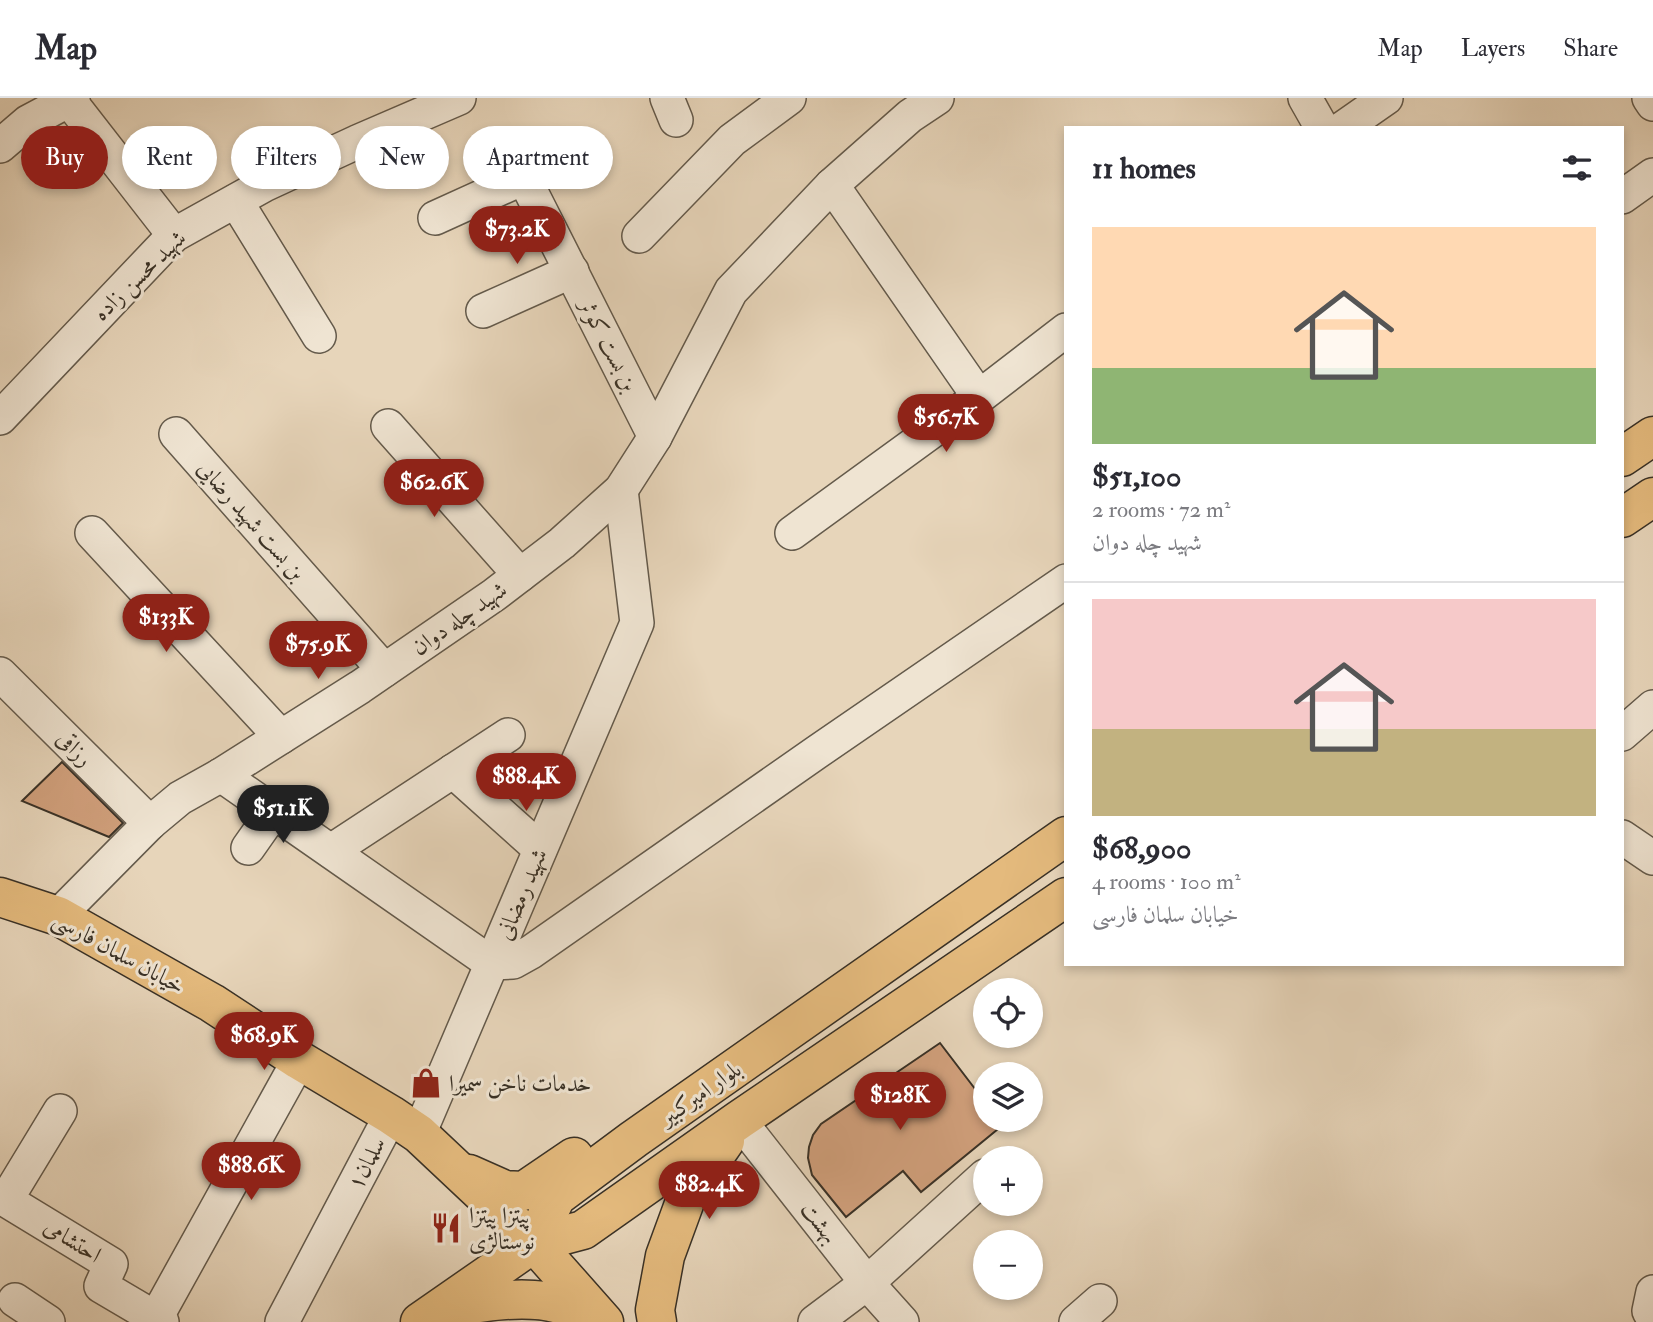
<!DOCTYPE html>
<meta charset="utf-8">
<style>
body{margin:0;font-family:"IM FELL Double Pica",Amiri,serif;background:#f7f7f7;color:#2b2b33;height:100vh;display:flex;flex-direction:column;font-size:26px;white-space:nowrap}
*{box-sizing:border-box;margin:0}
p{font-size:23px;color:#7c7c81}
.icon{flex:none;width:38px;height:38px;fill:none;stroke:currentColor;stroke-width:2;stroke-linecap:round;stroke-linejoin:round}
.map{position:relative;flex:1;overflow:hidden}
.details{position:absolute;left:1064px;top:28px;width:560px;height:840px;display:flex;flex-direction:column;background:#fff;border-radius:0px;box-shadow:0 4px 10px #0003}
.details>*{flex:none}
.banner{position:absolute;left:21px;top:28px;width:665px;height:63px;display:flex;gap:14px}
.buttons{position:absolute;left:973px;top:880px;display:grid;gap:14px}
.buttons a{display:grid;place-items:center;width:70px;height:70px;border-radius:50%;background:#fff;box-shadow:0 4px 10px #0003;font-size:35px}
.price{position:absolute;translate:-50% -60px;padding:0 16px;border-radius:24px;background:#8f2418;color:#fff;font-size:23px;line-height:46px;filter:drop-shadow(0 2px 4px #0008)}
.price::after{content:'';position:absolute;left:50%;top:42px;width:21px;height:16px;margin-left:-10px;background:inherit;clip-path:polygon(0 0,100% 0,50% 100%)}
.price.on{background:#222;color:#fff}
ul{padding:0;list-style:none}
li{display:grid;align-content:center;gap:14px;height:371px;padding:0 28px}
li+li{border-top:2px solid #e1e1e2}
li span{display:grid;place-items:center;height:217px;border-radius:0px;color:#555}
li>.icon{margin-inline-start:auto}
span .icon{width:126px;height:126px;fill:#fffc;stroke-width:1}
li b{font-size:30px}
h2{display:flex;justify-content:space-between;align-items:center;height:84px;padding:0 28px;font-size:30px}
.tag{padding:0 24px;border-radius:32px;background:#fff;box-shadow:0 4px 10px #0003;font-size:24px;line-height:63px}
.tag.on{background:#8f2418;color:#fff}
header{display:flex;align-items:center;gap:42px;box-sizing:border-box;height:98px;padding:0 35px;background:#fff;border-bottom:2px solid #e1e1e2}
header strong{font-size:33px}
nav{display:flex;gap:38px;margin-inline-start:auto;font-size:24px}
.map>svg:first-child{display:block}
</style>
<header>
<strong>Map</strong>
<nav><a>Map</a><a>Layers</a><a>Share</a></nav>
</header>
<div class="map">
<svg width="1653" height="1224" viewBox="0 0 1653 1224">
<rect width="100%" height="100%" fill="#e7d5ba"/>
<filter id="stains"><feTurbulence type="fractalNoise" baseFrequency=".00286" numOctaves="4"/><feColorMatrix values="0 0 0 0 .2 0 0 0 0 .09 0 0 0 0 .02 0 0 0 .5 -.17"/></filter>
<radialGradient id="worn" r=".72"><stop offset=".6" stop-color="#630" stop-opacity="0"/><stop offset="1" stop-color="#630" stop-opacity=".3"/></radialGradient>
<g fill="#d1a07c" stroke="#393126" stroke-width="2">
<path d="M62 664 123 725 109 739 22 703Z"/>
<path d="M940 945 985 1004V1022H1009L921 1094 903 1073 846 1119 812 1077 808 1060 809 1049 813 1037 821 1026Z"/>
</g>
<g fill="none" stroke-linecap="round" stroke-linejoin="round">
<g stroke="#645a4b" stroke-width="36">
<g id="minor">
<path d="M667 0 676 22"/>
<path d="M1305 0 1322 30"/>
<path d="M1649 0 1653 6"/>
<path d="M69 2 174 137"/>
<path d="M1343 30 1386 0"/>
<path d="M0 48 28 24 73 0"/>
<path d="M524 80 655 339"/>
<path d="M832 87 979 299"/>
<path d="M1622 99 1653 77"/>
<path d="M236 103 319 238"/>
<path d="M435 120 554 66"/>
<path d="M639 138 732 42 789 0"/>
<path d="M483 213 572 173"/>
<path d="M0 320 174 137 264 87 357 44 459 0"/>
<path d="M388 328 520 477"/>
<path d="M176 336 384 572"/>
<path d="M92 435 281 639"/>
<path d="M792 435 979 299 1066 232"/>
<path d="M0 576 150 725"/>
<path d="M1622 636 1653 609"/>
<path d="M453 673 540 751"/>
<path d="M221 677 491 865 513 864 531 854 817 654 1066 483"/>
<path d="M1622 739 1653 760"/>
<path d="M248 750 274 713"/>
<path d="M331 753 508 637"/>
<path d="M58 818 150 725 180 700 221 677 360 589 494 497 562 445 621 392 655 339 731 193 832 87 910 18 937 0"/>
<path d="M60 1013 6 1102 111 1166 101 1188 162 1224"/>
<path d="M739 1022 867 1185 902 1224"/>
<path d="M419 1036 637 525 621 392"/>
<path d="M1653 1194 1649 1213 1653 1220"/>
<path d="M15 1202 48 1224"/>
<path d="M156 1220 299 962"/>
<path d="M282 1224 391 1017"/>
<path d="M815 1224 867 1185 985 1078"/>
<path d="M1076 1224 1100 1203"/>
</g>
</g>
<g stroke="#393126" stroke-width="41">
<g id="major">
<path d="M1622 359 1653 338"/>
<path d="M1622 420 1653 399"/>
<path d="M0 799 58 818 212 905 299 962 391 1017 419 1036 503 1115 534 1145 604 1224"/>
<path d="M469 1076 505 1092 524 1093 574 1059"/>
<path d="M534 1145 556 1099 634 1041 1066 738"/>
<path d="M448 1213C477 1202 533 1197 562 1207 574 1211 585 1218 597 1224"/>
<path d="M420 1224 534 1145 583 1132 739 1022 1066 799"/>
<path d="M657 1224 655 1212 665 1158 687 1098 725 1043"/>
</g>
</g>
<use href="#minor" stroke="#efe4d2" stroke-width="33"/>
<use href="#major" stroke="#e4ba7d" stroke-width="38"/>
</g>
<defs>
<g id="shop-bare" transform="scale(2.415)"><path d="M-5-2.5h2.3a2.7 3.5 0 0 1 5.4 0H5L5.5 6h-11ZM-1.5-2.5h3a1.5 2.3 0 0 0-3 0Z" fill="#8f2418" stroke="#efe4d2" stroke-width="2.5" paint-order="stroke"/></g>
<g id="restaurant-bare" transform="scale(2.415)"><path d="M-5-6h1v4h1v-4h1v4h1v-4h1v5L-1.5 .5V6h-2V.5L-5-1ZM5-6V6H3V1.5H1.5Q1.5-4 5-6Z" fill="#8f2418" stroke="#efe4d2" stroke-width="2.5" paint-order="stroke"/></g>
</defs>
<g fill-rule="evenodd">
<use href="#shop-bare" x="426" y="985"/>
<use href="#restaurant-bare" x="446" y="1130"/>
</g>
<g text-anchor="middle" stroke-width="6" stroke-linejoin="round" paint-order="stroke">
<g font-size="23" fill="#393126" stroke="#efe4d2">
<text transform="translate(139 177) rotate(-44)" y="8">شهید محسن زاده</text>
<text transform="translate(609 247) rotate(63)" y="8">بن بست کوثر</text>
<text transform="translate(252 422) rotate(49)" y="8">بن بست شهید رضایی</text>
<text transform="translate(459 520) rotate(-35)" y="8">شهید چله دوان</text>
<text transform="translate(75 650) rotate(45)" y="8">رزاقی</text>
<text transform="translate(521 796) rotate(-67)" y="8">شهید رمضانی</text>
<text transform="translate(119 854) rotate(29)" y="8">خیابان سلمان فارسی</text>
<text transform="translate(700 995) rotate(-35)" y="8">بلوار امیرکبیر</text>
<text transform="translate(366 1065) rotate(-62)" y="8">سلمان۱</text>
<text transform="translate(820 1124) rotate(52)" y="8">بهشت</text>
<text transform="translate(73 1142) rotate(32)" y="8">احتشامی</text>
</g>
<g font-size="23" fill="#393126" stroke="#efe4d2" text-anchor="start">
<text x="449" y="993">خدمات ناخن سمیرا</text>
<text x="469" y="1125">پیتزا پیتزا<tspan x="469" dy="26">نوستالژی</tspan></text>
</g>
</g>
<rect width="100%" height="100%" filter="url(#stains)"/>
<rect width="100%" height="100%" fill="url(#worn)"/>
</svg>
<div class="buttons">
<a><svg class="icon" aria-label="locate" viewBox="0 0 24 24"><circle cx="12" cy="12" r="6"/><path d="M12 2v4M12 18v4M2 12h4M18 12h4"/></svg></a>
<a><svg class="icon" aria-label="layers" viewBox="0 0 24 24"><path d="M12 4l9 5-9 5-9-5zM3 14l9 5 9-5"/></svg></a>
<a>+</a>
<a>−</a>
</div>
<b class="price" style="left:517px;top:168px">$73.2K</b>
<b class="price" style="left:946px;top:356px">$56.7K</b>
<b class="price" style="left:434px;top:421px">$62.6K</b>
<b class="price" style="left:166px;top:556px">$133K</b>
<b class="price" style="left:318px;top:583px">$75.9K</b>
<b class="price" style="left:526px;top:715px">$88.4K</b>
<b class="price on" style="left:283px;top:747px">$51.1K</b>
<b class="price" style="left:264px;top:974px">$68.9K</b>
<b class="price" style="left:900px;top:1034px">$128K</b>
<b class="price" style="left:251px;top:1104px">$88.6K</b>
<b class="price" style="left:709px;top:1123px">$82.4K</b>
<div class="banner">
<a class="tag on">Buy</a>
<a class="tag">Rent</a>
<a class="tag">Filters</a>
<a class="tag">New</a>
<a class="tag">Apartment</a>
</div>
<section class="details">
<h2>11 homes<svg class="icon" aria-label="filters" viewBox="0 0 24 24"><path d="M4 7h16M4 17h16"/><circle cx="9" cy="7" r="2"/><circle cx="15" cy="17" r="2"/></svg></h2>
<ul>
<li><span style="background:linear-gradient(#ffd9b3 65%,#8fb573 0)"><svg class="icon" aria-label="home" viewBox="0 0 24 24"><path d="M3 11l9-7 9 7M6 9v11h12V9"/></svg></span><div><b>$51,100</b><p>2 rooms · 72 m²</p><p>شهید چله دوان</p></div></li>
<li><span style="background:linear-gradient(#f6c9c9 60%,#c2b280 0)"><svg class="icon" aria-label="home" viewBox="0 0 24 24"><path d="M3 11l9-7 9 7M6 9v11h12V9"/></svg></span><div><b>$68,900</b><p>4 rooms · 100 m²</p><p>خیابان سلمان فارسی</p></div></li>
</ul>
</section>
</div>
